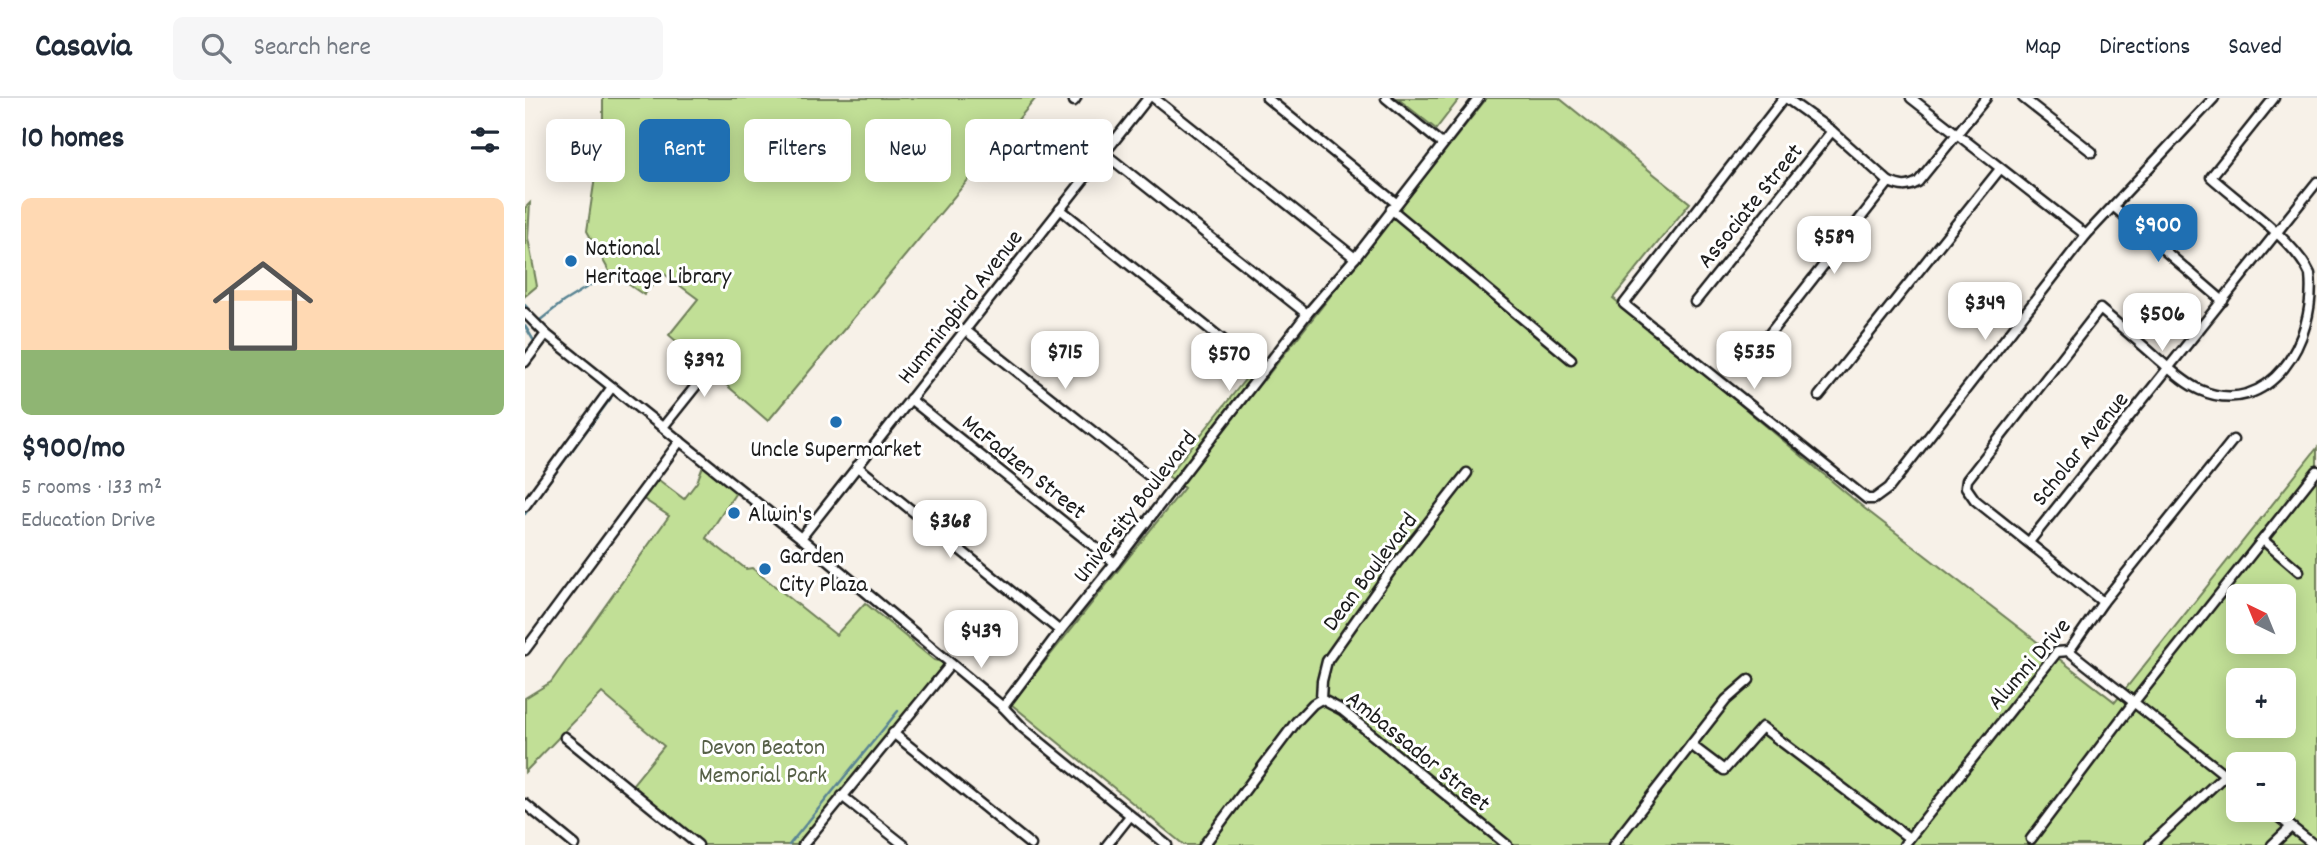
<!DOCTYPE html>
<meta charset="utf-8">
<style>
body{margin:0;font-family:Dekko,sans-serif;background:#f6f6f7;color:#1f2937;height:100vh;display:flex;flex-direction:column;font-size:26px;white-space:nowrap}
*{box-sizing:border-box;margin:0}
p{font-size:23px;color:#747a83}
.icon{flex:none;width:38px;height:38px;fill:none;stroke:currentColor;stroke-width:2;stroke-linecap:round;stroke-linejoin:round}
.map{position:relative;flex:1;overflow:hidden}
.side{display:flex;flex-direction:column;background:#fff;width:525px}
.side>*{flex:none}
.top-card{position:absolute;left:21px;top:21px;width:665px;height:63px;display:flex;gap:14px}
.needle{width:46px;rotate:317deg}
.controls{position:absolute;left:1701px;top:486px;display:grid;gap:14px}
.controls a{display:grid;place-items:center;width:70px;height:70px;border-radius:10px;background:#fff;box-shadow:0 4px 18px #0003;font-size:35px}
.price{position:absolute;translate:-50% -60px;padding:0 16px;border-radius:14px;background:#fff;color:#222;font-size:23px;line-height:46px;filter:drop-shadow(0 2px 4px #0008)}
.price::after{content:'';position:absolute;left:50%;top:42px;width:21px;height:16px;margin-left:-10px;background:inherit;clip-path:polygon(0 0,100% 0,50% 100%)}
.price.current{background:#1f6fb2;color:#fff}
ul{padding:0;list-style:none}
li{display:grid;align-content:center;gap:14px;height:371px;padding:0 21px}
li+li{border-top:2px solid #e0e1e3}
li span{display:grid;place-items:center;height:217px;border-radius:10px;color:#555}
li>.icon{margin-inline-start:auto}
span .icon{width:126px;height:126px;fill:#fffc;stroke-width:1}
li b{font-size:30px}
h2{display:flex;justify-content:space-between;align-items:center;height:84px;padding:0 21px;font-size:30px}
.tag{padding:0 24px;border-radius:10px;background:#fff;box-shadow:0 4px 18px #0003;font-size:24px;line-height:63px}
.tag.current{background:#1f6fb2;color:#fff}
header{display:flex;align-items:center;gap:42px;box-sizing:border-box;height:98px;padding:0 35px;background:#fff;border-bottom:2px solid #e0e1e3}
header strong{font-size:33px}
nav{display:flex;gap:38px;margin-inline-start:auto;font-size:24px}
.search{width:490px;height:63px;background:#f6f6f7;display:flex;align-items:center;gap:18px;box-sizing:border-box;padding:0 24px;border-radius:10px;color:#747a83;font-size:26px}
main{display:flex;flex:1;min-height:0}
.map>svg:first-child{display:block}
</style>
<header>
<strong>Casavia</strong>
<div class="search"><svg class="icon" aria-label="search" viewBox="0 0 24 24"><circle cx="10" cy="10" r="6"/><path d="M15 15l6 6"/></svg>Search here</div>
<nav><a>Map</a><a>Directions</a><a>Saved</a></nav>
</header>
<main>
<section class="side">
<h2>10 homes<svg class="icon" aria-label="filters" viewBox="0 0 24 24"><path d="M4 7h16M4 17h16"/><circle cx="9" cy="7" r="2"/><circle cx="15" cy="17" r="2"/></svg></h2>
<ul>
<li><span style="background:linear-gradient(#ffd9b3 70%,#8fb573 0)"><svg class="icon" aria-label="home" viewBox="0 0 24 24"><path d="M3 11l9-7 9 7M6 9v11h12V9"/></svg></span><div><b>$900/mo</b><p>5 rooms · 133 m²</p><p>Education Drive</p></div></li>
</ul>
</section>
<div class="map">
<svg width="1792" height="747" viewBox="0 0 1792 747">
<rect width="100%" height="100%" fill="#f7f1e8"/>
<filter id="ink" filterUnits="userSpaceOnUse"><feTurbulence type="fractalNoise" baseFrequency=".0143" numOctaves="2"/><feDisplacementMap in="SourceGraphic" scale="14" xChannelSelector="R" yChannelSelector="G"/><feConvolveMatrix kernelMatrix="1 2 1 2 8 2 1 2 1" color-interpolation-filters="sRGB"/></filter>
<g filter="url(#ink)">
<g fill="#c1df96" stroke="#6e7e59" stroke-width="2" fill-rule="evenodd">
<path d="M78 0H511L243 323 144 237 173 201 138 175 119 197 84 173 62 133 78 25Z"/>
<path d="M872 0H935L911 31Z"/>
<path d="M962 0H1034L1165 105 1088 200 1339 410 1590 604 1792 350V747H659L486 606 659 390 643 378 726 274 739 282ZM1713 499H1759V544H1713ZM1713 583H1759V628H1713ZM1713 667H1759V712H1713Z"/>
<path d="M5 105 3 140 12 188 0 198V110Z"/>
<path d="M180 363 214 390 181 440 221 471 227 470 311 537 340 505 409 562 426 566 278 747H173L103 692 139 648 77 595 0 674V600L26 584 144 418 114 398 130 379 159 401 172 384Z"/>
</g>
<g fill="none" stroke-linecap="round" stroke-linejoin="round">
<g stroke="#598493" stroke-width="2.5">
<path d="M0 207 14 223 38 204 80 178"/>
<path d="M0 228 9 243 0 255"/>
<path d="M0 416 86 300"/>
<path d="M264 747 373 613"/>
</g>
<g stroke="#1c1c1c" stroke-width="13">
<g id="minor">
<path d="M629 0 830 160"/>
<path d="M742 0 871 105"/>
<path d="M861 0 917 46"/>
<path d="M1259 0 1099 206 1342 401H1349L1364 390 1561 137 1689 0"/>
<path d="M1261 0 1307 33 1364 84C1376 89 1382 90 1393 84L1461 0"/>
<path d="M1386 0 1561 137"/>
<path d="M1498 0 1567 54"/>
<path d="M549 3 551 0"/>
<path d="M579 55 782 216"/>
<path d="M1588 108 1698 203"/>
<path d="M535 111 738 274"/>
<path d="M866 111 1046 261"/>
<path d="M1170 204 1307 33"/>
<path d="M0 215 21 236 276 440 478 609 498 630 642 747"/>
<path d="M440 232 623 377"/>
<path d="M1231 253 1364 84"/>
<path d="M0 264 21 236"/>
<path d="M1294 298 1475 71"/>
<path d="M385 301 590 465"/>
<path d="M138 329 198 254"/>
<path d="M332 368 535 533"/>
<path d="M0 408 87 289"/>
<path d="M276 440 623 0"/>
<path d="M1738 442 1774 473"/>
<path d="M1504 444 1792 84"/>
<path d="M1578 504 1450 402 1441 389 1442 382 1575 211C1594 227 1613 243 1632 260 1645 271 1659 285 1675 292 1744 322 1792 243 1785 176 1770 143 1714 104 1686 79L1749 0"/>
<path d="M0 552 155 343"/>
<path d="M1544 553 1578 504 1708 342"/>
<path d="M1544 553 1713 687"/>
<path d="M796 601 797 583 802 563 867 471 942 375"/>
<path d="M478 609 535 533 590 465 782 216 830 160 954 0"/>
<path d="M368 635 506 747"/>
<path d="M40 639 173 747"/>
<path d="M1166 647 1199 672 1237 629 1384 740"/>
<path d="M317 698 379 747"/>
<path d="M0 706 50 747"/>
<path d="M1745 712 1789 747"/>
<path d="M1506 741 1609 604 1792 373"/>
<path d="M278 747 426 566"/>
<path d="M582 747 605 718"/>
<path d="M679 747 771 624 788 606 796 601 817 612 982 747"/>
<path d="M1088 747 1201 602 1224 582"/>
<path d="M1379 747 1532 554 1544 553"/>
<path d="M1625 747 1700 677"/>
<path d="M1747 747 1766 729"/>
</g>
</g>
<use href="#minor" stroke="#fff" stroke-width="8"/>
</g>
</g>
<g fill="#1f6fb2" stroke="#fff" stroke-width="2.5">
<circle cx="46" cy="163" r="7"/>
<circle cx="311" cy="324" r="7"/>
<circle cx="209" cy="415" r="7"/>
<circle cx="240" cy="471" r="7"/>
</g>
<g text-anchor="middle" stroke-width="6" stroke-linejoin="round" paint-order="stroke">
<g font-size="24" fill="#1c1c1c" stroke="#fff">
<text transform="translate(1224 107) rotate(-51)" y="8">Associate Street</text>
<text transform="translate(434 208) rotate(-52)" y="8">Hummingbird Avenue</text>
<text transform="translate(1554 350) rotate(-51)" y="8">Scholar Avenue</text>
<text transform="translate(500 368) rotate(39)" y="8">McFadzen Street</text>
<text transform="translate(609 408) rotate(-52)" y="8">University Boulevard</text>
<text transform="translate(844 473) rotate(-53)" y="8">Dean Boulevard</text>
<text transform="translate(1503 565) rotate(-49)" y="8">Alumni Drive</text>
<text transform="translate(894 652) rotate(39)" y="8">Ambassador Street</text>
</g>
<g font-size="24" fill="#1c1c1c" stroke="#fff" text-anchor="start">
<text x="60" y="157">National<tspan x="60" dy="28">Heritage Library</tspan></text>
<text x="311" y="358" text-anchor="middle">Uncle Supermarket</text>
<text x="223" y="423">Alwin's</text>
<text x="254" y="465">Garden<tspan x="254" dy="28">City Plaza</tspan></text>
</g>
<g font-size="24" fill="#566047" stroke="#fff">
<text x="238" y="656">Devon Beaton<tspan x="238" dy="28">Memorial Park</tspan></text>
</g>
</g>
</svg>
<div class="controls">
<a><svg class="needle" viewBox="-14 -14 28 28"><path d="M0-13l5 13h-10z" fill="#e53935"/><path d="M0 13l5-13h-10z" fill="#747a83"/></svg></a>
<a>+</a>
<a>−</a>
</div>
<b class="price current" style="left:1633px;top:166px">$900</b>
<b class="price" style="left:1309px;top:178px">$589</b>
<b class="price" style="left:1460px;top:244px">$349</b>
<b class="price" style="left:1637px;top:255px">$506</b>
<b class="price" style="left:540px;top:293px">$715</b>
<b class="price" style="left:1229px;top:293px">$535</b>
<b class="price" style="left:704px;top:295px">$570</b>
<b class="price" style="left:179px;top:301px">$392</b>
<b class="price" style="left:425px;top:462px">$368</b>
<b class="price" style="left:456px;top:572px">$439</b>
<div class="top-card">
<a class="tag">Buy</a>
<a class="tag current">Rent</a>
<a class="tag">Filters</a>
<a class="tag">New</a>
<a class="tag">Apartment</a>
</div>
</div>
</main>
